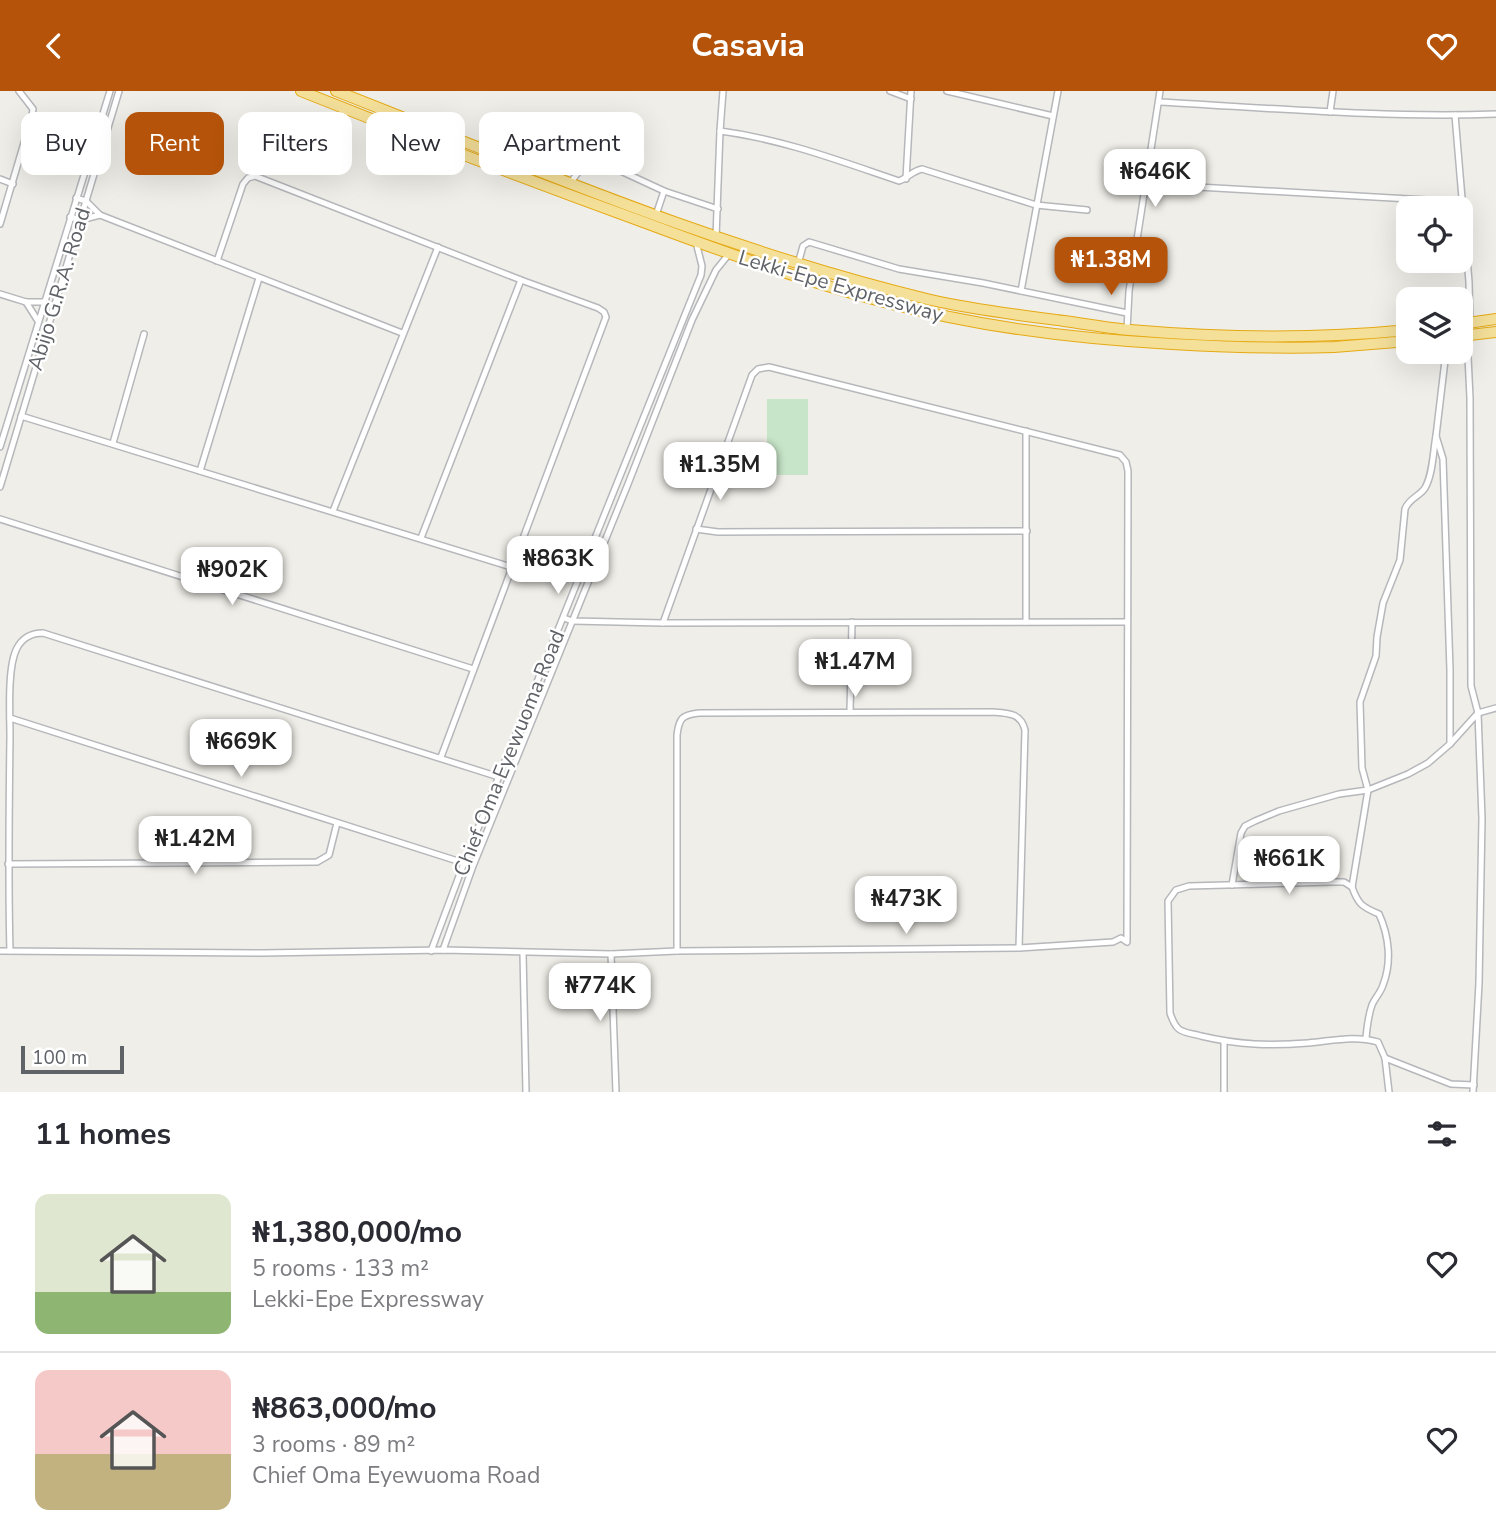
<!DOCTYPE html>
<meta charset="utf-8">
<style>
body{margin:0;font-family:"Nunito Sans",sans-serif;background:#f2f2f3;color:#2b2b33;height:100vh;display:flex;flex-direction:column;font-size:26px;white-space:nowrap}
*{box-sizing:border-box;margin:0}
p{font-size:23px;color:#7c7c81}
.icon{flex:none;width:38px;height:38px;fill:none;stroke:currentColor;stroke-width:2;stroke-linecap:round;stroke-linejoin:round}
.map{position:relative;height:1001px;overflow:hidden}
.sheet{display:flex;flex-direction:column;background:#fff;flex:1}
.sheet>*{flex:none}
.hud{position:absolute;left:21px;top:21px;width:700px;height:63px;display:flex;gap:14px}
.tools{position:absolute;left:1396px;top:105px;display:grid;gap:14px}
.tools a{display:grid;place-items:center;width:77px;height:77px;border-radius:14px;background:#fff;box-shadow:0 7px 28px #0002;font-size:35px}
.scale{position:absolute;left:21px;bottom:18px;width:103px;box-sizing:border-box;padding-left:7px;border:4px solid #5f6267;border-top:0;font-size:19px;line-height:24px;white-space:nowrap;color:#5f6267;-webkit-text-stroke:5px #fff;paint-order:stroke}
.price{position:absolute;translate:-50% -60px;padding:0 16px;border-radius:14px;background:#fff;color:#222;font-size:23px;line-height:46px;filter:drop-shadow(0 2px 4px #0008)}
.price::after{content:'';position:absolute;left:50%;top:42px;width:21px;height:16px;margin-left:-10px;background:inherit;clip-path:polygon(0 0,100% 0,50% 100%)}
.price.current{background:#b45309;color:#fff}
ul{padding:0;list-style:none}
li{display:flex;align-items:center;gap:21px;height:175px;padding:0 35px}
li+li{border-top:2px solid #e1e1e2}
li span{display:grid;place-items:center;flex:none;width:196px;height:140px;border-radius:14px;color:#555}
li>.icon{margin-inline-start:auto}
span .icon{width:84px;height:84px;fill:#fffc;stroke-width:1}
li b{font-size:30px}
h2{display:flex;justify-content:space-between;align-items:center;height:84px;padding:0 35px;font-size:30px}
.tag{padding:0 24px;border-radius:14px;background:#fff;box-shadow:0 7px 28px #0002;font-size:24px;line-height:63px}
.tag.current{background:#b45309;color:#fff}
header{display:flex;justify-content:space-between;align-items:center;height:91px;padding:0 35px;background:#b45309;color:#fff;font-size:32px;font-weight:700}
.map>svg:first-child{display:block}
</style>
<header><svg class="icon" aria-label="back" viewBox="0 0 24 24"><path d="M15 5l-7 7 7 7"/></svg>Casavia<svg class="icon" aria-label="heart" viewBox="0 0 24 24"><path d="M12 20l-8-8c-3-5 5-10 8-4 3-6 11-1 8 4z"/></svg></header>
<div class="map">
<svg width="1496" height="1001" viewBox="0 0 1496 1001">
<rect width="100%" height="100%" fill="#f0eee8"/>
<rect fill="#c7e5c8" x="767" y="308" width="41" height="76"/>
<path fill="#afd7f9" d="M740 361H752L753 386H740Z"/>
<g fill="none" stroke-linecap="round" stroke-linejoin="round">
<g stroke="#b5b7bb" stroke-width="8">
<g id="street">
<path d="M890 0 911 8"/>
<path d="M947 0 1053 25"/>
<path d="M1159 11C1271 17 1383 27 1496 23"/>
<path d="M1330 21 1333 0"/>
<path d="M1455 24 1469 191 1470 232"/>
<path d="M720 40C782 48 840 70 899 90 908 87 912 80 922 78L1036 114 1087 119"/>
<path d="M0 88 13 93"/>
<path d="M906 88 911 0"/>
<path d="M571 91 582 76 589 71 610 75 664 100 718 118"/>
<path d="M1146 93 1462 111"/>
<path d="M76 107 86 110 100 124 402 242"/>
<path d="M656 124 664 100"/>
<path d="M70 126 80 129 100 124"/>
<path d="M0 133 32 25 33 18 19 0"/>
<path d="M716 146 720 40 723 0"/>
<path d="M217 170 243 93 248 87 255 85 521 189 598 217 604 221 606 226 441 666"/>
<path d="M798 173 803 155 809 151 899 178 983 192 1127 222"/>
<path d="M1021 200 1058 0"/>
<path d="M0 203 26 211H46"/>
<path d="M26 211 38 230"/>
<path d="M1127 239 1129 200 1160 0"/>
<path d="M1467 245 1470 307 1471 595 1478 622 1482 727 1479 892 1473 1001"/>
<path d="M1446 261 1436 345 1443 368 1450 579V653"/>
<path d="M21 325 511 476"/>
<path d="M113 352 144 243"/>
<path d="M0 356 110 0"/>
<path d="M200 380 259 187"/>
<path d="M0 396 119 0"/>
<path d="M333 420 438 156"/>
<path d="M0 428 473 578"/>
<path d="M696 438 718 441 1027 440"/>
<path d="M421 447 521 189"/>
<path d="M564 527 572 530 663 532 1127 531"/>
<path d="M1026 531V340"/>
<path d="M850 621 852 531"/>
<path d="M10 627 467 773"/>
<path d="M8 773 317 771 329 764 337 732"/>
<path d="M1232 794 1241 742 1245 735 1255 730 1279 720 1339 703 1368 699 1408 683 1428 672 1450 653 1478 622 1496 617"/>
<path d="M1352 796 1344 791H1331L1189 795 1176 799 1168 810 1170 922C1177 943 1182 940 1201 945 1239 954 1269 955 1308 952 1332 950 1354 944 1378 951L1385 967 1389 1001"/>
<path d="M443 859 473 775 628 393 692 229 716 179 729 163"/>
<path d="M0 860 262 862 443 859 611 863 677 860 1019 857 1113 851 1121 847 1127 851 1128 380 1126 371 1120 364 769 276 758 278 752 284 663 532"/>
<path d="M10 860C8 789 9 718 10 646 10 623 7 576 17 557 23 546 32 542 43 542L499 686"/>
<path d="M431 860 464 772 701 184 702 175 696 151"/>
<path d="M677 860V644C679 627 682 624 699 622L993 621C1008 622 1021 622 1025 639L1019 857"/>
<path d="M523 862 526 1001"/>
<path d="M611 863 616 1001"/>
<path d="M1366 947C1367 936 1368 925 1372 914 1375 907 1381 901 1383 894 1392 871 1389 845 1379 823 1362 816 1358 813 1352 796L1368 699 1362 677 1360 611 1376 565 1377 546 1383 512 1400 469 1405 418C1409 407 1419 406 1425 397 1433 383 1433 361 1436 345"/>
<path d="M1385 967 1451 993 1474 994"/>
<path d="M1224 1001V951"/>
</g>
</g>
<g stroke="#e5a913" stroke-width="12">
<g id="highway">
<path d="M301 0C415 46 530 90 646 132 745 169 845 205 949 226 1022 241 1098 249 1172 253 1226 256 1280 258 1334 256 1359 254 1384 252 1409 250"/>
<path d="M336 0C532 77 726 160 931 209 975 219 1019 224 1064 230 1086 233 1108 237 1130 239 1222 247 1316 248 1409 239"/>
<path d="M1461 233 1496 228"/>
<path d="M1461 245 1496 241"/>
</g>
</g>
<use href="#street" stroke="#fff" stroke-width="5"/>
<use href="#highway" stroke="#f5e09a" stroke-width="10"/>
</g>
<g text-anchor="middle" stroke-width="5" stroke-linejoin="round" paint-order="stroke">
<g font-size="21" fill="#5f6267" stroke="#fff">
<text transform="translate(841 195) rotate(16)" y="7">Lekki-Epe Expressway</text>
<text transform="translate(59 198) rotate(-73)" y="7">Abijo G.R.A. Road</text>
<text transform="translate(509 662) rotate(-68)" y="7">Chief Oma Eyewuoma Road</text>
</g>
</g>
</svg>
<div class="tools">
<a><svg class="icon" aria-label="locate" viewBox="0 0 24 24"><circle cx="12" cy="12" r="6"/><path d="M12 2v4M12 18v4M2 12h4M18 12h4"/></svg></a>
<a><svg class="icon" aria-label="layers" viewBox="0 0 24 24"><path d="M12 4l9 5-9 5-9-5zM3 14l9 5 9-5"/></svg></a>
</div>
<div class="scale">100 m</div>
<b class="price" style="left:1155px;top:118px">₦646K</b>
<b class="price current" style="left:1111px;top:206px">₦1.38M</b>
<b class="price" style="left:720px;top:411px">₦1.35M</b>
<b class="price" style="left:558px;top:505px">₦863K</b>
<b class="price" style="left:232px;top:516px">₦902K</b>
<b class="price" style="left:855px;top:608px">₦1.47M</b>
<b class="price" style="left:241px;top:688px">₦669K</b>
<b class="price" style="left:195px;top:785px">₦1.42M</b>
<b class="price" style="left:1289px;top:805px">₦661K</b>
<b class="price" style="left:906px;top:845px">₦473K</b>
<b class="price" style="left:600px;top:932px">₦774K</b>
<div class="hud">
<a class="tag">Buy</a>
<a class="tag current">Rent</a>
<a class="tag">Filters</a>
<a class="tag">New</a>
<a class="tag">Apartment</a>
</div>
</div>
<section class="sheet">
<h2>11 homes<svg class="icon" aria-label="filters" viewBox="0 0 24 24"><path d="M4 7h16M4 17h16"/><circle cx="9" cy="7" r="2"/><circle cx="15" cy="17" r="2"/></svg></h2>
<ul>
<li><span style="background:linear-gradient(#dfe7d0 70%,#8fb573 0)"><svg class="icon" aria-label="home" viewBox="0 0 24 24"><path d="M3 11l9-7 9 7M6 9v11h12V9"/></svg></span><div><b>₦1,380,000/mo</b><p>5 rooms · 133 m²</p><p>Lekki-Epe Expressway</p></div><svg class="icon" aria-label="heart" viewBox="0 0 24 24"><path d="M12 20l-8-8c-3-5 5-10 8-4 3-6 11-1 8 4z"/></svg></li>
<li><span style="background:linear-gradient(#f6c9c9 60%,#c2b280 0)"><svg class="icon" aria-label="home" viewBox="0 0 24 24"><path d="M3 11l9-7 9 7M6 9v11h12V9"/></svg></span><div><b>₦863,000/mo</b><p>3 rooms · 89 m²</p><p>Chief Oma Eyewuoma Road</p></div><svg class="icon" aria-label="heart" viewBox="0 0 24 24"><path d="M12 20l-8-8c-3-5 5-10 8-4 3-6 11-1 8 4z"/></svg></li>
</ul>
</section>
